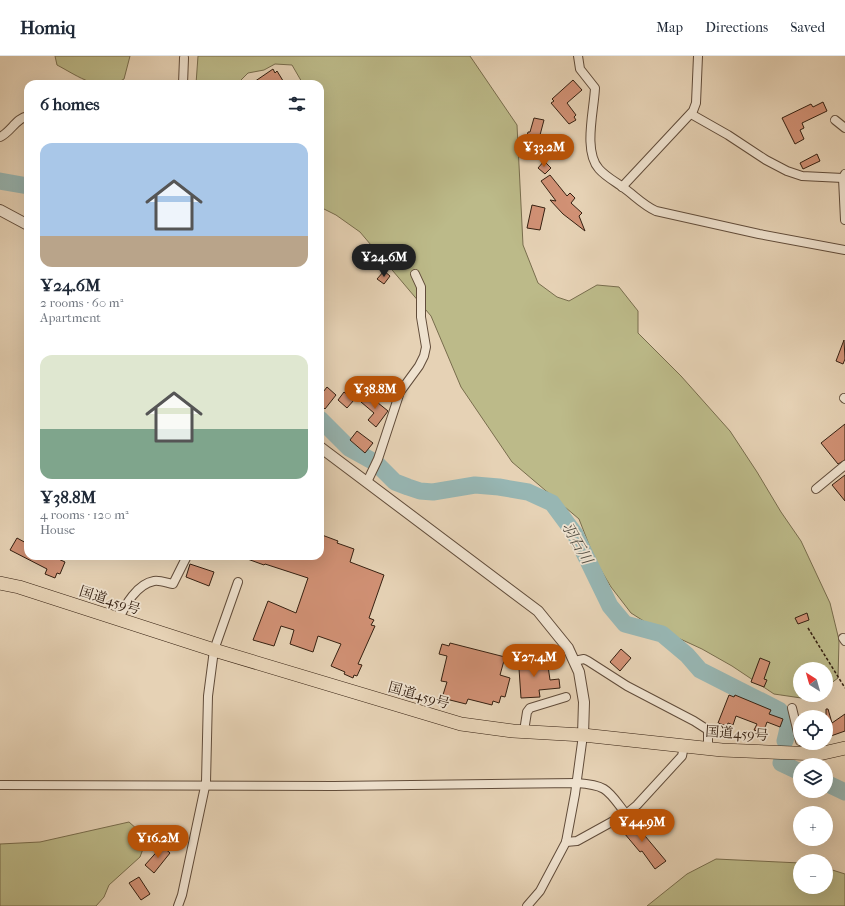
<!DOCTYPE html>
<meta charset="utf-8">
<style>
body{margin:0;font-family:"IM FELL French Canon","Noto Serif JP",serif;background:#f2f2f3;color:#1f2937;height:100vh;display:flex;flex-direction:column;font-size:15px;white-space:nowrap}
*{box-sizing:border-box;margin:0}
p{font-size:13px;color:#747a83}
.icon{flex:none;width:22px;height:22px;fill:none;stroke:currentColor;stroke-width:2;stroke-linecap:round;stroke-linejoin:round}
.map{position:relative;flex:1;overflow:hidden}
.panel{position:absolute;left:24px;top:24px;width:300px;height:480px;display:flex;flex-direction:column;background:#fff;border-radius:12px;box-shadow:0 4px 16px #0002}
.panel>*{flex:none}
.needle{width:26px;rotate:323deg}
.tools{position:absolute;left:793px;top:606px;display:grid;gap:8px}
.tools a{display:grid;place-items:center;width:40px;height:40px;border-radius:50%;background:#fff;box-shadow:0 4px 16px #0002;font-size:20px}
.price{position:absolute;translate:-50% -34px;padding:0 9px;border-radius:14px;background:#b45309;color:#fff;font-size:13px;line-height:26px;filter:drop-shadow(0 1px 2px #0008)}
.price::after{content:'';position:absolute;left:50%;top:24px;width:12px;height:9px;margin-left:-6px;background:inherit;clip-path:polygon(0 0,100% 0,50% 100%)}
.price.active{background:#222;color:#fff}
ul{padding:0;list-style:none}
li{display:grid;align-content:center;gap:8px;height:212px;padding:0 16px}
li span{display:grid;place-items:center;height:124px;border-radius:12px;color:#555}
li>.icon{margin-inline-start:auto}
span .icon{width:72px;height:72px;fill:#fffc;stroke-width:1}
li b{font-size:17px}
h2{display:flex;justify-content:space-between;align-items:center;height:48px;padding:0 16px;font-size:17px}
header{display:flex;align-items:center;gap:24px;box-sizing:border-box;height:56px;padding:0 20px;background:#fff;border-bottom:1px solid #e0e1e3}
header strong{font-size:19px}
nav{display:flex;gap:22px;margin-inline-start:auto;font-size:14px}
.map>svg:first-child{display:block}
</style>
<header>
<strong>Homiq</strong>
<nav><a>Map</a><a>Directions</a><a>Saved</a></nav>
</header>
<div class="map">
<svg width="845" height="850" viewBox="0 0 845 850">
<rect width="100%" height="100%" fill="#e6d2b5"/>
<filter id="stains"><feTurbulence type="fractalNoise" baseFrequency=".005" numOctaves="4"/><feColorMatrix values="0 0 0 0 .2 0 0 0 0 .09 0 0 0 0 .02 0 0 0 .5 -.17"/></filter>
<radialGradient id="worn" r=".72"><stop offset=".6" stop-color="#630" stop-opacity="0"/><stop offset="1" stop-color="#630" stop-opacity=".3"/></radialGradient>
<g fill="#bcba89" stroke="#786d4d">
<path d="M55 0H130L124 23C101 38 78 20 57 9Z"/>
<path d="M198 0H470L517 69 523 189 538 227 557 241 569 245 597 229 619 231 638 255V277L681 320 730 375 757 416 781 456 801 485 830 547 839 584 838 622 826 631V613H800V639H814L808 643 774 638 732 610 702 593 650 569 631 557 611 531 595 504 579 463 512 406 461 331 431 260 360 176 336 159 320 151V28H303L292 9 275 8 264 14 248 17 237 28H196Z"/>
<path d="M129 766 147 782 140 801 109 829 104 841 96 850H0V788L40 786Z"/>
<path d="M716 803 800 807V831H826V812L845 818V850H647L687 818Z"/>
</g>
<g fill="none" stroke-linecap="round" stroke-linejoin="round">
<g stroke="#97b6b3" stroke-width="17">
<path d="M0 125 28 130"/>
<path d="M320 363 349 392 376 407 395 426 408 431 420 435 433 436 475 429 499 431 528 436 552 447 575 478 610 550 625 568 662 578 687 599 700 614 779 654C791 665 789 669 785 685"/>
<path d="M781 707 800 716"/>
<path d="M826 727 845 736"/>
</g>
</g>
<g fill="#d19175" stroke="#352011">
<path d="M273 13 275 17 277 15 285 28H251Z"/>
<path d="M573 24 582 34 567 47 576 59 574 61 576 64 569 68 551 47 554 45 552 43Z"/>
<path d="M823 46 827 55 802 67 804 72 800 74 804 83 795 88 782 62 811 48 813 51Z"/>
<path d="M534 62 544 64 540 79H544L539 100 523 97 528 76H530Z"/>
<path d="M817 98 820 105 803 113 800 107Z"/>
<path d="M544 105 551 112 545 118 538 112Z"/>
<path d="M550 119 567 140 570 137 575 142 571 147 582 157 579 160 585 175 563 158 550 144 556 145 541 125Z"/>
<path d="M532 149 545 152 540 174 527 172Z"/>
<path d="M384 215 390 220 384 228 377 223Z"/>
<path d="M844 284 845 303 843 308 836 305Z"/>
<path d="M327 331 336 339 325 353 320 348V340Z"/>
<path d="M344 336 354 344 347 352 338 344Z"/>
<path d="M367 338 388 355 376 371 368 364 374 357 361 346Z"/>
<path d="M845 368V404L838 408 821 387Z"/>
<path d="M357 375 373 387 365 397 350 384Z"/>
<path d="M845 419V445L832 429Z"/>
<path d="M322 479 338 485 337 487 354 493 350 506 384 519 369 562 374 564 371 569 375 570 358 608 362 609 357 620 354 619 353 622 344 618 345 616 331 610 341 588 318 580 313 596 290 588 294 574 281 570 274 590 253 584 268 545 296 557 308 522 265 508 264 509 242 501V500H320V484Z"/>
<path d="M17 482 28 488V500H52L65 506 60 518 57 517 55 522 45 518 47 513 10 494Z"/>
<path d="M190 508 214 516 209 530 186 521Z"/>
<path d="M807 557 809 564 798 568 795 562Z"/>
<path d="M450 587 505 601 500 619 510 622 505 641 501 640 499 647 493 645 492 649 468 643 466 648 442 642 447 626 441 625 447 600 439 598 442 588 449 590Z"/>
<path d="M621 593 631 602 620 615 610 606Z"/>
<path d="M518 598 537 604 538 612 548 610 550 624 559 623 560 632 539 634 540 641 521 642Z"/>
<path d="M760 602 770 606 764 623 767 624 764 631 751 626Z"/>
<path d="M729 639 734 641 735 639 771 654 769 658 783 663 780 671 767 666 763 677 754 674 757 668 736 660 733 669 728 667 727 670 718 667Z"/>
<path d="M826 653H828L832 667 845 658V675L828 681 826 674Z"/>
<path d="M630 762 666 805 655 813 642 795 640 796 619 771Z"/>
<path d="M162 790 170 797 154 817 145 809Z"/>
<path d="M139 821 150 838 141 844 129 827Z"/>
</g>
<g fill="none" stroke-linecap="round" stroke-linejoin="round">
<g stroke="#614c3a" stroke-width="10">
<g id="minor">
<path d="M578 0 580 13 595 32C594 55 583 95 599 113 606 121 616 126 624 132 635 140 643 149 656 155L759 178 845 194"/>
<path d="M183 28 184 2"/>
<path d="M691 58 728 79 766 104 787 115 802 120 843 122"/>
<path d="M835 64 845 72"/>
<path d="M0 81C11 76 16 62 28 60"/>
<path d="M845 118 843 122 845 164"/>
<path d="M622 131 693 55 696 47 698 0"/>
<path d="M844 342 845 343"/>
<path d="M367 426 378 403 400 336 419 310 424 300 426 291 421 261V231L415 218"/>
<path d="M816 433 845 409"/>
<path d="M119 563C125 549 137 528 154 525 160 524 167 527 173 528L187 500"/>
<path d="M843 582 845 585"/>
<path d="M574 605 584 603 588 605 627 630 694 665 708 674V692"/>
<path d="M792 652 800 685"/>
<path d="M524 675 527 656 530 652 566 641"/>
<path d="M0 729 334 730 577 727C608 729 608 735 626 758"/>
<path d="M566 786 577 785 626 758 637 749 682 700 684 690"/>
<path d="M178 850 182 839 206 726 208 640 214 594 238 526"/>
<path d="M527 850 540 835 566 786 575 738 583 679"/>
</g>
</g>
<g stroke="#614c3a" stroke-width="12">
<g id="tertiary">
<path d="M0 154 28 169"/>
<path d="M320 391 538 555 568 592 579 616 584 646 583 679"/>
</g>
</g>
<g stroke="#352011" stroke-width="14">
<path id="trunk" d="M0 527 19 531 214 594 461 668 513 675 583 679 722 694 819 698 845 692"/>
</g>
<path stroke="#352011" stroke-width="1.5" stroke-dasharray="3 2" stroke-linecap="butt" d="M808 572 845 632"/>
<use href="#minor" stroke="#efe2cf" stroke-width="8"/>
<use href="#tertiary" stroke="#efe2cf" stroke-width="10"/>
<use href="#trunk" stroke="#e6d2b5" stroke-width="13"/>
</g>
<g text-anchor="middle" stroke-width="3.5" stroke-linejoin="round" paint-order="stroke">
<g font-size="14" fill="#352011" stroke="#efe2cf">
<text transform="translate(110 544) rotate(18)" y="5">国道459号</text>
<text transform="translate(419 639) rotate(16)" y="5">国道459号</text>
<text transform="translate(737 677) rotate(4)" y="5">国道459号</text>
</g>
<g font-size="15" font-style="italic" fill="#524d42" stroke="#efe2cf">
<text transform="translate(577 487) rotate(60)" y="5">羽石川</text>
</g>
</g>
<rect width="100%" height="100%" filter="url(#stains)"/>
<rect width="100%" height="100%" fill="url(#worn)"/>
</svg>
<div class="tools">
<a><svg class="needle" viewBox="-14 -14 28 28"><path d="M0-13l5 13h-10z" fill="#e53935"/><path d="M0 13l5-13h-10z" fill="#747a83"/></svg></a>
<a><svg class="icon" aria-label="locate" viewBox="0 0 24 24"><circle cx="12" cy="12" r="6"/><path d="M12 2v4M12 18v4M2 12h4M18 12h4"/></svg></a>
<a><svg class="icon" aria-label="layers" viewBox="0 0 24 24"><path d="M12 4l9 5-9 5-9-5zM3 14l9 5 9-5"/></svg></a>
<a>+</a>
<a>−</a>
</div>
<b class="price" style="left:544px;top:112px">¥33.2M</b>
<b class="price active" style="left:384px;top:222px">¥24.6M</b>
<b class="price" style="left:375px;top:354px">¥38.8M</b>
<b class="price" style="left:534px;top:622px">¥27.4M</b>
<b class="price" style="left:642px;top:787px">¥44.9M</b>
<b class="price" style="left:158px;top:803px">¥16.2M</b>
<section class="panel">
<h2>6 homes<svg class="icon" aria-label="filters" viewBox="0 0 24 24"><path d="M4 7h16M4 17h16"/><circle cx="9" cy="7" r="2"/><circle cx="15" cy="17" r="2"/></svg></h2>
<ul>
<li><span style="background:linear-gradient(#a9c7e8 75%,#b9a48a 0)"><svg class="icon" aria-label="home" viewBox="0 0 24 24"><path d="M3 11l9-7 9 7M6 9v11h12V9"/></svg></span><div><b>¥24.6M</b><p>2 rooms · 60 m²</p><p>Apartment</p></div></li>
<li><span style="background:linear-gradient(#dfe7d0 60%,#7fa58c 0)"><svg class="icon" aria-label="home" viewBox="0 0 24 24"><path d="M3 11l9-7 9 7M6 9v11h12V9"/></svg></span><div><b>¥38.8M</b><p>4 rooms · 120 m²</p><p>House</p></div></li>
</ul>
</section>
</div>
